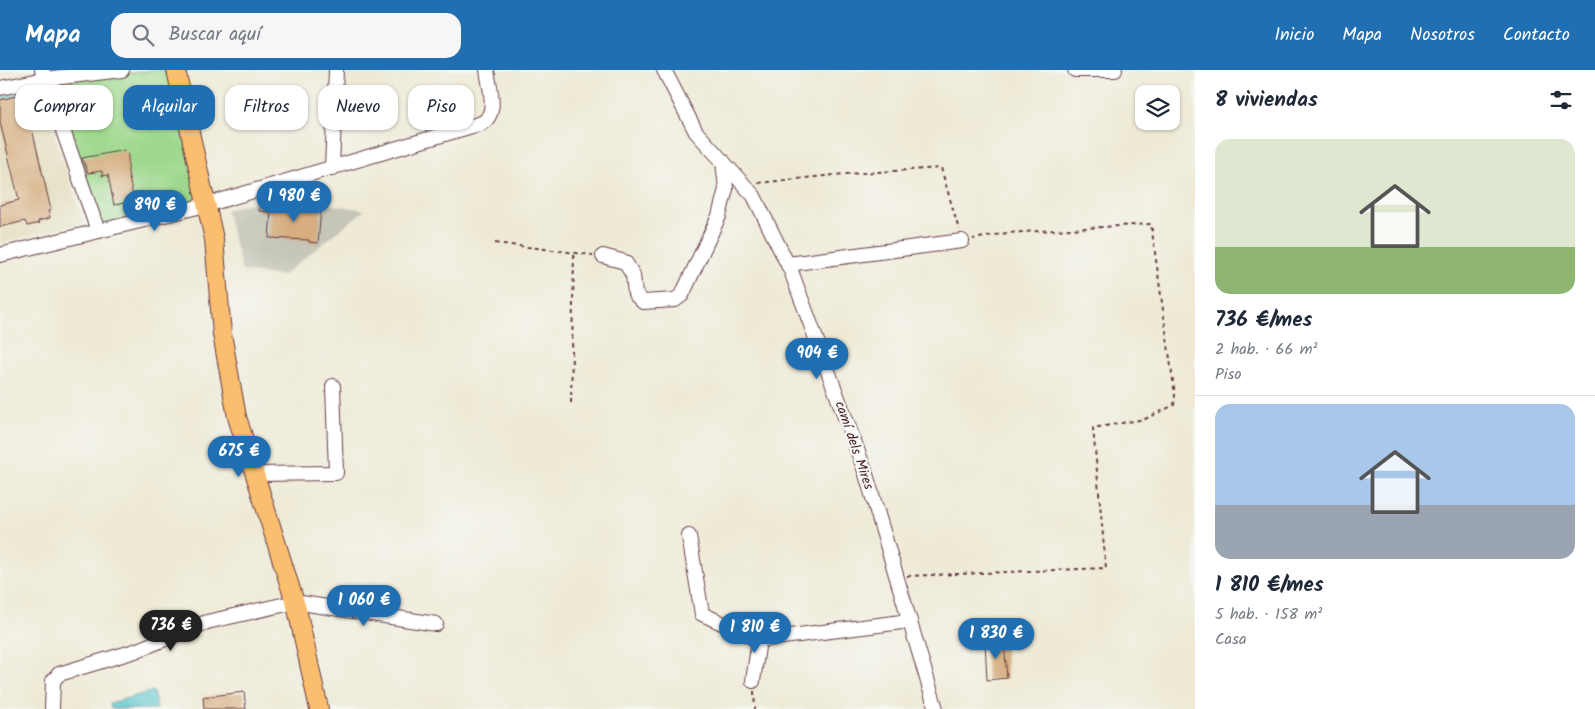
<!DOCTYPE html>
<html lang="es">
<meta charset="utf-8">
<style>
body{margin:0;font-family:Kalam,sans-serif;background:#f6f6f7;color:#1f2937;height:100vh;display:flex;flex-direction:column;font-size:19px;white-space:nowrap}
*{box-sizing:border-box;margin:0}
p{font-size:16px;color:#747a83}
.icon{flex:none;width:28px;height:28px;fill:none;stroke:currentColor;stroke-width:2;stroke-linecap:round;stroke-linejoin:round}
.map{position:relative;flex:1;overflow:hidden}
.panel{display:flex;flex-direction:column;background:#fff;width:400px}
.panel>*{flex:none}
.guide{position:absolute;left:15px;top:15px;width:475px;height:45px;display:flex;gap:10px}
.buttons{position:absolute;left:1135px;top:15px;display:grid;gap:10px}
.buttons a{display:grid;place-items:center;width:45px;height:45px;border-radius:10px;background:#fff;box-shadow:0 1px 4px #0004;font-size:25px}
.price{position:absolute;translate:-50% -42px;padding:0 11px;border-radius:18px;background:#1f6fb2;color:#fff;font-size:16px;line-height:32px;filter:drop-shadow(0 1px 2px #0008)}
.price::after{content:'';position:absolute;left:50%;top:30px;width:15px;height:11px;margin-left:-8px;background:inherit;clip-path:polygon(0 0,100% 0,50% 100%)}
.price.selected{background:#222;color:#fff}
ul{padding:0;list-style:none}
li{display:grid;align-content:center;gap:10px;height:265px;padding:0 20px}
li+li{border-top:1px solid #e0e1e3}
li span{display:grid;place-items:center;height:155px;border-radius:15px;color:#555}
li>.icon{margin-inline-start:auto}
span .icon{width:90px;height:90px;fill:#fffc;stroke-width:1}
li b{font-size:21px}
h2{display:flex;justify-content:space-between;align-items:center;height:60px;padding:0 20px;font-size:21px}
.tag{padding:0 18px;border-radius:15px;background:#fff;box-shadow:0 1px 4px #0004;font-size:18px;line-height:45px}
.tag.selected{background:#1f6fb2;color:#fff}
header{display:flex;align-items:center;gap:30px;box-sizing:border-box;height:70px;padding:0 25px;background:#1f6fb2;color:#fff}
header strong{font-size:24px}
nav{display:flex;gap:28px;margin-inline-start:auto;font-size:18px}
.search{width:350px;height:45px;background:#f6f6f7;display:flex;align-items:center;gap:12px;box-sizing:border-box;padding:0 18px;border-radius:15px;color:#747a83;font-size:19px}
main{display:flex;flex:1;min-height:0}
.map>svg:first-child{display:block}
</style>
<header>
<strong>Mapa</strong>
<div class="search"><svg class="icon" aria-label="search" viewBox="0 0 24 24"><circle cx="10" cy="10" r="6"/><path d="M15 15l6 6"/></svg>Buscar aquí</div>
<nav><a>Inicio</a><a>Mapa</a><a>Nosotros</a><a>Contacto</a></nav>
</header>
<main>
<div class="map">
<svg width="1195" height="639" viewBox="0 0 1195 639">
<rect width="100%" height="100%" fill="#f6f6f2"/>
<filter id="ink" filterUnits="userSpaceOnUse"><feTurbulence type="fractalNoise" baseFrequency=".02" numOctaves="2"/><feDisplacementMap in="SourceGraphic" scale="10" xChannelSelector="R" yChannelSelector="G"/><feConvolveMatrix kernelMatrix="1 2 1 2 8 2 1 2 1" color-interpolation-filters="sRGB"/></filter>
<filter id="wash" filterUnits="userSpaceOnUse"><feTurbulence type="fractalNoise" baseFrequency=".0096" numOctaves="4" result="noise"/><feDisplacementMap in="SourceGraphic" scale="20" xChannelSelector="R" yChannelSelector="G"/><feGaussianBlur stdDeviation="1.12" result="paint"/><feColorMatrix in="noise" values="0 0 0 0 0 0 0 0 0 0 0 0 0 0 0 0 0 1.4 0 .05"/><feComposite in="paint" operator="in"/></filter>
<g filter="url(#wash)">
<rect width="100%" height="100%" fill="#eeead6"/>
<path fill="#e2dcba" d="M38 17 83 153 0 173V25Z"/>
<path fill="#c5c5b8" d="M309 116 310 131 365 140 282 206 242 201 226 140Z"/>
<path fill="#9dd88c" stroke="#747c5c" d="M152 0H169L199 132 99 158 52 13Z"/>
<path fill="#58c6cd" stroke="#51727c" d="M153 621 157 639H111L110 633Z"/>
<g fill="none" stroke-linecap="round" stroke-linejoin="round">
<path stroke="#58c6cd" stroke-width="2.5" d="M0 28 30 21"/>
</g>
<g id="blocks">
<g fill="#d6ae80">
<path d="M16 26 17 31 25 29 51 140 48 141 50 148 38 151 39 153 27 156 25 151 0 157V135L19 130 0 52V30Z"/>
<path d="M125 80 128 83V103L134 131 114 135 108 105 102 106V101L88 103 82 88Z"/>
<path d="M260 134 321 139 318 173 309 172V170L269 168 271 142 259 141Z"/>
<path d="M1004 570 1007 608 987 610 985 571Z"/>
<path d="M244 622 246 639H204L203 627Z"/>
</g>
</g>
</g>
<g filter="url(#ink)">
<use href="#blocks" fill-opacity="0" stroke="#633d45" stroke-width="1"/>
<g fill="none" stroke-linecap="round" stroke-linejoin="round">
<g stroke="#633d45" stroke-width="16">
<g id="minor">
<path d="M42 0 98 161"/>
<path d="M664 0 696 62 754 126 791 201 865 401 936 639"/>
<path d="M1075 0H1115"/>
<path d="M0 18 45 9 122 0"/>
<path d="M332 98 336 0"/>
<path d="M0 185 206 135 482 53C499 43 489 16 487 0"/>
<path d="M603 186 625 192 633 205 635 224 643 232 675 230 682 225 719 146 726 119 723 91"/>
<path d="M788 194 962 171"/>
<path d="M255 404 336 403 333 316"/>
<path d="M689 466 702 544 759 570 910 551"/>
<path d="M753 611 759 570"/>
<path d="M52 639 53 611 59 604 135 581 207 552 295 532 436 554"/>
</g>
</g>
<g stroke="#633d45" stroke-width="20">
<path id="major" d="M176 0 214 169 222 264 237 347 297 539 319 639"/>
</g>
<g stroke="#633d45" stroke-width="2" stroke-dasharray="4 4" stroke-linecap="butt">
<path d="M758 113 844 104 941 98 959 160"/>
<path d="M495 173 593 185"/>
<path d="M571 333 574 183"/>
<path d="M907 506 1106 498 1093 358 1145 349 1174 335 1175 325 1151 154 1007 163 973 169"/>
<path d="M754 621 755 639"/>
</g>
<use href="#minor" stroke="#fff" stroke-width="14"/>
<use href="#major" stroke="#fbbd6e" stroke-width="18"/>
</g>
</g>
<g text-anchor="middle" stroke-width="4.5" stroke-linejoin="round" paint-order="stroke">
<g font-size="14" fill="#4a1f2b" stroke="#f6f6f2">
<text transform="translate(855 375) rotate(71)" y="5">camí dels Mires</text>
</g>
</g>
</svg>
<div class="buttons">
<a><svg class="icon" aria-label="layers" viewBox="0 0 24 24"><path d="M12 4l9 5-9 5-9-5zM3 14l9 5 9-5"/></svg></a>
</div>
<b class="price" style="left:294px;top:153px">1 980 €</b>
<b class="price" style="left:155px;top:162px">890 €</b>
<b class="price" style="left:817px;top:310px">904 €</b>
<b class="price" style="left:239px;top:408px">675 €</b>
<b class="price" style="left:364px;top:557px">1 060 €</b>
<b class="price selected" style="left:171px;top:582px">736 €</b>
<b class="price" style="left:755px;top:584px">1 810 €</b>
<b class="price" style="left:996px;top:590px">1 830 €</b>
<div class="guide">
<a class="tag">Comprar</a>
<a class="tag selected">Alquilar</a>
<a class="tag">Filtros</a>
<a class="tag">Nuevo</a>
<a class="tag">Piso</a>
</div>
</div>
<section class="panel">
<h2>8 viviendas<svg class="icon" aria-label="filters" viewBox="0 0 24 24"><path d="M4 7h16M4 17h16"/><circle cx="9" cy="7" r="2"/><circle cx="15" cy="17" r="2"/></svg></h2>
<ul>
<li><span style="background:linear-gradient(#dfe7d0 70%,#8fb573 0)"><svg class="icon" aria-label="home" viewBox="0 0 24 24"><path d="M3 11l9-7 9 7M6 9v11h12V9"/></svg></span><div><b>736 €/mes</b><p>2 hab. · 66 m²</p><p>Piso</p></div></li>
<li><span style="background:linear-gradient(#a9c7e8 65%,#9aa5b1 0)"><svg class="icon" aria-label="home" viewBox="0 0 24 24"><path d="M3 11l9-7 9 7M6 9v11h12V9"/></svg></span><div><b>1 810 €/mes</b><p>5 hab. · 158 m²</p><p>Casa</p></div></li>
</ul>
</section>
</main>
